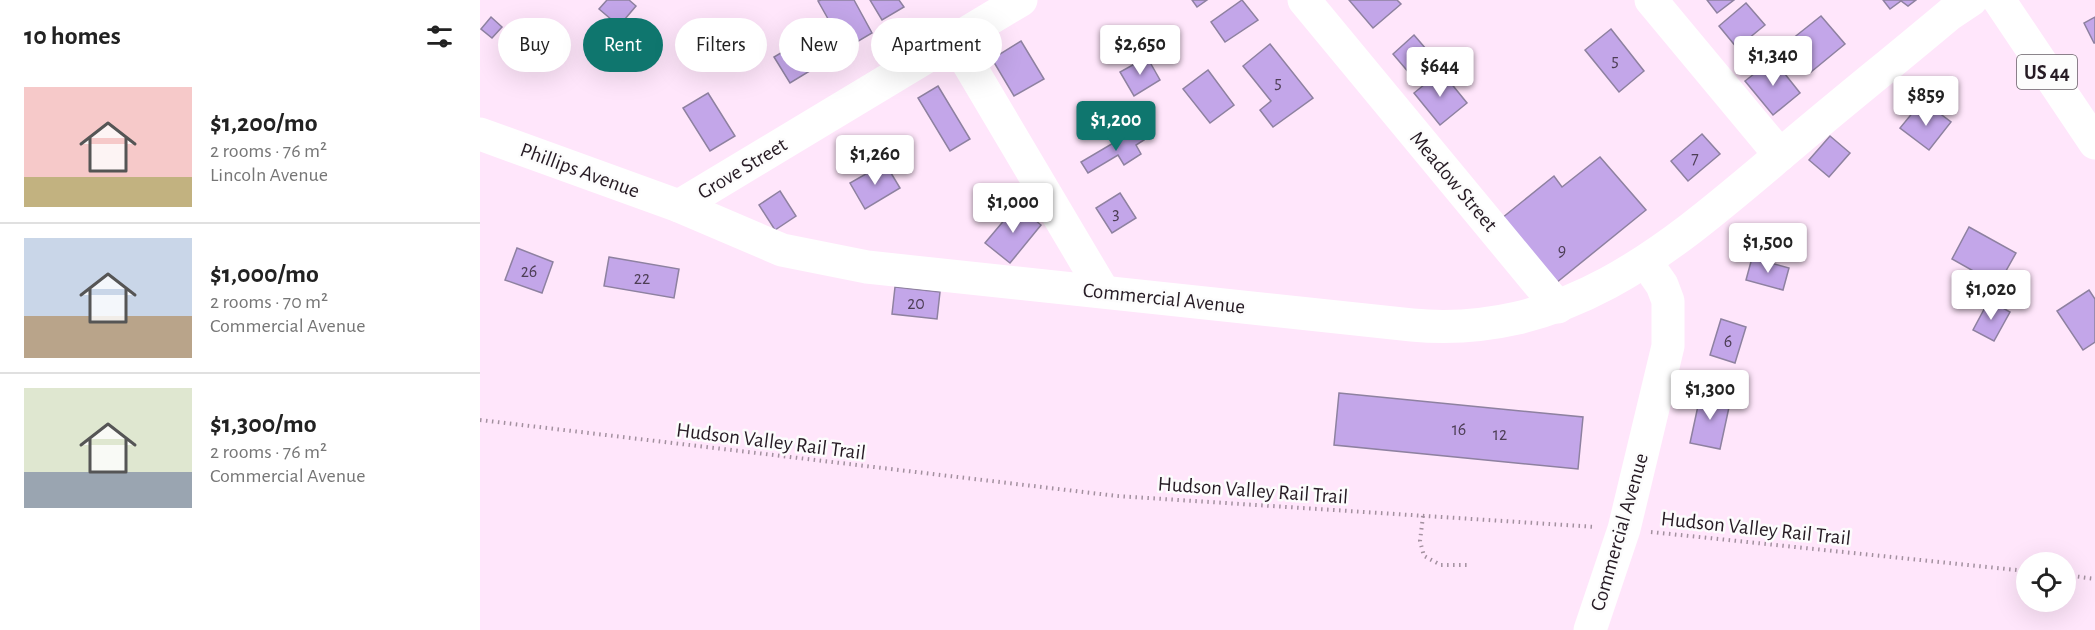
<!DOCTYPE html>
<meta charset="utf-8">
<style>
body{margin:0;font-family:"Alegreya Sans",sans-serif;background:#f6f6f6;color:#222;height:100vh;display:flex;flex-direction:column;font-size:22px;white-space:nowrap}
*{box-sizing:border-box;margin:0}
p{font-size:20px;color:#767676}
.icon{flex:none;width:33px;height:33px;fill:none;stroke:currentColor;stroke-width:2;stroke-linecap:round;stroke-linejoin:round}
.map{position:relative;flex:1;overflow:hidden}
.drawer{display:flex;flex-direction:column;background:#fff;width:480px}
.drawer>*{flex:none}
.guide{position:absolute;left:18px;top:18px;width:570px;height:54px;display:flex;gap:12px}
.controls{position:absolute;left:1536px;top:552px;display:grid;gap:12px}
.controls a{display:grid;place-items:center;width:60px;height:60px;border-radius:50%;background:#fff;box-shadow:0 6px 24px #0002;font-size:30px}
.price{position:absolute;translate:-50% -51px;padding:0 14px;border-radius:6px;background:#fff;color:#222;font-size:20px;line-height:39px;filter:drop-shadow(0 2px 3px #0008)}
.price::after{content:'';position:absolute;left:50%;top:36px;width:18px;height:14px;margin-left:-9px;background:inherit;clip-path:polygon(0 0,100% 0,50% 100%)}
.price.current{background:#0f766e;color:#fff}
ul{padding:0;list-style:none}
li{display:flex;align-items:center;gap:18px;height:150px;padding:0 24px}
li+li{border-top:2px solid #e0e0e0}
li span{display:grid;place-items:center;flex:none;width:168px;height:120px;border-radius:0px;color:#555}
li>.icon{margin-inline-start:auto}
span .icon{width:72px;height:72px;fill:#fffc;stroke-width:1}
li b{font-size:26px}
h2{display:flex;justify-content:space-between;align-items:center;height:72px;padding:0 24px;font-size:26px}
.chip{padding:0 21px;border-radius:27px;background:#fff;box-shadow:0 6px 24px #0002;font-size:21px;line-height:54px}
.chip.current{background:#0f766e;color:#fff}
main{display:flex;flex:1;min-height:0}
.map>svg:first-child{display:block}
</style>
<main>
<section class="drawer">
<h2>10 homes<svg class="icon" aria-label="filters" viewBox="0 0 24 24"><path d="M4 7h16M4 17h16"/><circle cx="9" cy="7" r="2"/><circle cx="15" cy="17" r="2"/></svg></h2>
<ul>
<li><span style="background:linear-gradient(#f6c9c9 75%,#c2b280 0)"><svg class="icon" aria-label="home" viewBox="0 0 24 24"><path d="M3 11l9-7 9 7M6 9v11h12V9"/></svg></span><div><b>$1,200/mo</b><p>2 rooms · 76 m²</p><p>Lincoln Avenue</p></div></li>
<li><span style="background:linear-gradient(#c9d6e8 65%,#b9a48a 0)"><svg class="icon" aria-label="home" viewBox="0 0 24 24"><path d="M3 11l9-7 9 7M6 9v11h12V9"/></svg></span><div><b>$1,000/mo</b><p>2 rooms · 70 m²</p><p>Commercial Avenue</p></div></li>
<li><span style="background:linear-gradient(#dfe7d0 70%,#9aa5b1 0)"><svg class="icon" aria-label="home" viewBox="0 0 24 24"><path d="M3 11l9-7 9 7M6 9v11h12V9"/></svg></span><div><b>$1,300/mo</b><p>2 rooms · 76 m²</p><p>Commercial Avenue</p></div></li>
</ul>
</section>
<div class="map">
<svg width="1615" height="630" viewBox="0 0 1615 630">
<rect width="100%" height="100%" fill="#ffe6fb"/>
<g fill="#c3a6e9" stroke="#8e81a0" stroke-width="1.5">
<path d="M127 0H149L156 6 139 26 119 9Z"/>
<path d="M341 0H374L392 33 365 49 338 1Z"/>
<path d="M390 0H419L424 7 402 20Z"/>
<path d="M712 0H727L717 7Z"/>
<path d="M762 0 778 20 745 42 731 22Z"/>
<path d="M869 0H917L921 4 893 28Z"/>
<path d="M1227 0H1254L1237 13Z"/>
<path d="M1403 0H1436L1428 6 1421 1 1410 9Z"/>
<path d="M1266 3 1285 25 1257 48 1239 26Z"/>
<path d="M1341 16 1365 44 1331 72 1307 43Z"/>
<path d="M11 17 22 27 12 38 1 29Z"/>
<path d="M1615 17V43H1614L1604 23Z"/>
<path d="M1131 29 1164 71 1139 92 1105 50Z"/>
<path d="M318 34 338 66 310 83 294 57 311 47 307 40Z"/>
<path d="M934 35 952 56 930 74 913 54Z"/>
<path d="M541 41 564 79 534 96 512 59Z"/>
<path d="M790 44 833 98 793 127 780 110 791 101 763 66Z"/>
<path d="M667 57 680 80 654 96 640 72Z"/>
<path d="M1293 59 1320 93 1293 115 1265 81Z"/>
<path d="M728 70 754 105 730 123 703 89Z"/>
<path d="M961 71 987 103 960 125 934 93Z"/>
<path d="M458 86 490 139 470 151 438 98Z"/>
<path d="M228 93 255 136 230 151 203 108Z"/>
<path d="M1450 106 1471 122 1449 150 1420 128 1434 111 1442 117Z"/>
<path d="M657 129 664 140 656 145 661 154 644 165 638 155 608 173 601 162Z"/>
<path d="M1222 134 1240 154 1208 181 1191 161Z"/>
<path d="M1350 136 1370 153 1349 177 1329 160Z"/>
<path d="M1120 157 1166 210 1076 283 1022 218 1074 176 1082 187Z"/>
<path d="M405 163 420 188 385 209 370 183Z"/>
<path d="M300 191 316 216 295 230 279 205Z"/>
<path d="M640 193 656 218 632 233 616 208Z"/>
<path d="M537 205 561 225 530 263 505 243Z"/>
<path d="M1489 227 1536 253 1518 285 1472 259Z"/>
<path d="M37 248 73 262 62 293 25 280Z"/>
<path d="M129 257 199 269 194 298 124 286Z"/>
<path d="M1272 258 1309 268 1303 290 1266 280Z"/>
<path d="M415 287 460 292 457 319 412 314Z"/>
<path d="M1609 290 1615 299V342L1603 350 1577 311Z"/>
<path d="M1509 300 1530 312 1514 341 1493 330Z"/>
<path d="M1241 319 1266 327 1255 363 1230 355Z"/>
<path d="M1221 392 1251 398 1240 449 1210 443Z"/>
<path d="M859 393 1103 417 1098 469 854 445Z"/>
</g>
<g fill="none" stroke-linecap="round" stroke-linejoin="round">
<g stroke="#a3909f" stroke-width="4" stroke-dasharray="1.5 4.5" stroke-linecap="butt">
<path d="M0 420 637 496 1116 527"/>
<path d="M943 516 940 541 944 556 961 565H987"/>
<path d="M1171 532 1546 571"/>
<path d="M1586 575 1615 579"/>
</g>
<g stroke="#fff" stroke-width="33">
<path d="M824 0 1078 307"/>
<path d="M1171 0 1300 155"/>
<path d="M475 41 623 291"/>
<path d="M0 134 199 206 302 250 387 267 932 325C1087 339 1189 249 1299 156 1355 108 1413 62 1470 14L1491 0"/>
<path d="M199 206 541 0"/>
<path d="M1110 630 1144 529 1188 346V301L1182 285 1166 262"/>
</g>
<path stroke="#fff" stroke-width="33" d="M1519 0 1615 143"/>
</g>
<g text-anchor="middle" stroke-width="5" stroke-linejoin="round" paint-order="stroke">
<g font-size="18" fill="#4d3e55">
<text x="1135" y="66">5</text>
<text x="798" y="88">5</text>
<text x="1215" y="164">7</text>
<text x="636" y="219">3</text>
<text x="1082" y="256">9</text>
<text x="49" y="277">26</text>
<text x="162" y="284">22</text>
<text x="436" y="309">20</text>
<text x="1248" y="347">6</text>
<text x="979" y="435">16</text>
<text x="1020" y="440">12</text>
</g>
<rect fill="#fcfcfc" stroke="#665e65" stroke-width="1.5" x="1537" y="55" width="60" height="34" rx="4.5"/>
<g font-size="20" font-weight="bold" fill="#261b24">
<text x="1567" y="79">US 44</text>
</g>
<g font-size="21" fill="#261b24" stroke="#fcfcfc">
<text transform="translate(262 168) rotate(-31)" y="7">Grove Street</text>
<text transform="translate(100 170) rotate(20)" y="7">Phillips Avenue</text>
<text transform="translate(974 181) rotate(50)" y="7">Meadow Street</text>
<text transform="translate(684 298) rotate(6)" y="7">Commercial Avenue</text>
<text transform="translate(291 441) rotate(7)" y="7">Hudson Valley Rail Trail</text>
<text transform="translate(773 490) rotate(4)" y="7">Hudson Valley Rail Trail</text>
<text transform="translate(1276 528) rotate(6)" y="7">Hudson Valley Rail Trail</text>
<text transform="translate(1139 532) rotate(-74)" y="7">Commercial Avenue</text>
</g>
</g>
</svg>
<div class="controls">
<a><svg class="icon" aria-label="locate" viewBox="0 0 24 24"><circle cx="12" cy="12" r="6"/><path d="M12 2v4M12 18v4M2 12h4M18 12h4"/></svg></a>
</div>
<b class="price" style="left:660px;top:76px">$2,650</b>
<b class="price" style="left:1293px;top:87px">$1,340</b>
<b class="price" style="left:960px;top:98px">$644</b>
<b class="price" style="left:1446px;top:127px">$859</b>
<b class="price current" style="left:636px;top:152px">$1,200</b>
<b class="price" style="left:395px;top:186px">$1,260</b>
<b class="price" style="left:533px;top:234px">$1,000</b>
<b class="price" style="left:1288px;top:274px">$1,500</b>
<b class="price" style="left:1511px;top:321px">$1,020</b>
<b class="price" style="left:1230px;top:421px">$1,300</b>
<div class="guide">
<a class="chip">Buy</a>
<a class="chip current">Rent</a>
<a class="chip">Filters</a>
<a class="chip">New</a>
<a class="chip">Apartment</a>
</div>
</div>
</main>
